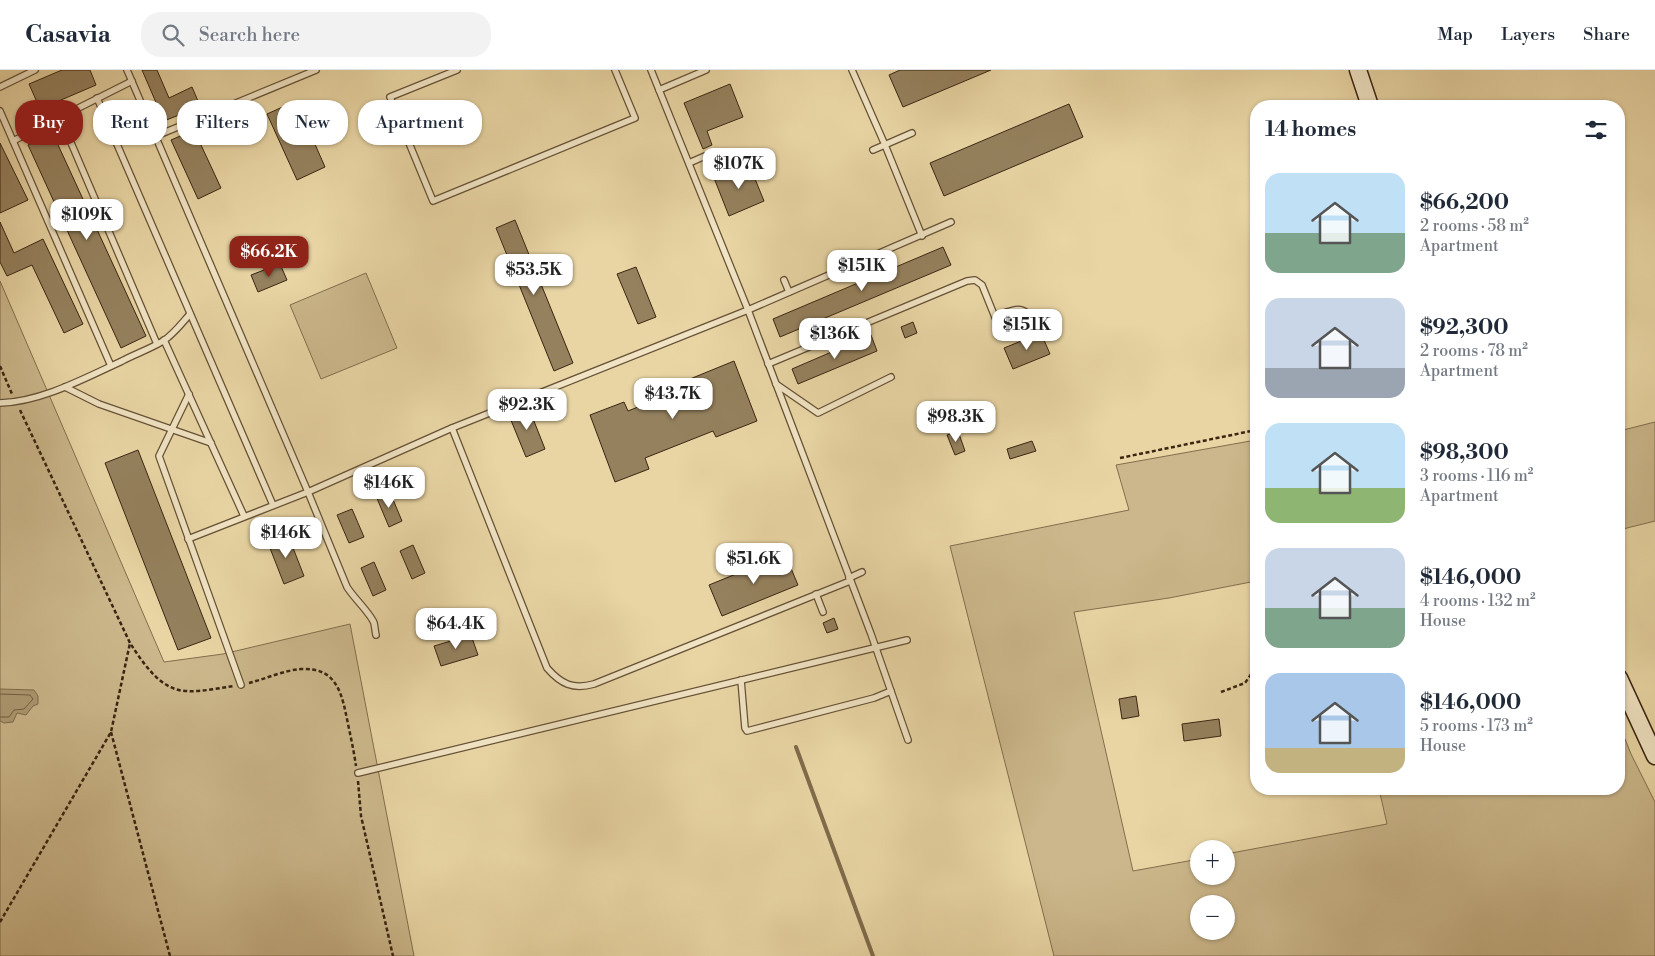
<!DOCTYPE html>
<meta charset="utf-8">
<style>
body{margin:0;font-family:"Libre Bodoni",serif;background:#f2f2f3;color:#1f2937;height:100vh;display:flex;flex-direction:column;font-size:19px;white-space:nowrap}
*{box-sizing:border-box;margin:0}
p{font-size:16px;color:#747a83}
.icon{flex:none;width:28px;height:28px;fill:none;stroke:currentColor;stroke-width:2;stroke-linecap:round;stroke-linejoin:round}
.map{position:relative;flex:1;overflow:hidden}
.details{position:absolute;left:1250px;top:30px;width:375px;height:695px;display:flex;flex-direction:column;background:#fff;border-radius:20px;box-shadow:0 1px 4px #0004}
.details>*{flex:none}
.top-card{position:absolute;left:15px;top:30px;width:475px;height:45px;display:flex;gap:10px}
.tools{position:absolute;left:1190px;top:770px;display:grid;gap:10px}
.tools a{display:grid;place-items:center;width:45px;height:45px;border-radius:50%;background:#fff;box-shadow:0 1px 4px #0004;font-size:25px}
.price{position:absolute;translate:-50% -42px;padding:0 11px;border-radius:10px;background:#fff;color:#222;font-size:16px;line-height:32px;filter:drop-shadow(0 1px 2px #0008)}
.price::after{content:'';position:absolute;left:50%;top:30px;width:15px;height:11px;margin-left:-8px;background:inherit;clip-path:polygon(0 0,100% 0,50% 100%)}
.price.on{background:#8f2418;color:#fff}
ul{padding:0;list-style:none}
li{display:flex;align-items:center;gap:15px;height:125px;padding:0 15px}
li span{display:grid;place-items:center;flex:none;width:140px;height:100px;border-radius:15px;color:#555}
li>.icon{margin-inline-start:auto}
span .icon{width:60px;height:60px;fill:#fffc;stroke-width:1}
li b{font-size:21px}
h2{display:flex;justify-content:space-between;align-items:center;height:60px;padding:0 15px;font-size:21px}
.tag{padding:0 18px;border-radius:20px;background:#fff;box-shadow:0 1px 4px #0004;font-size:18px;line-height:45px}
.tag.on{background:#8f2418;color:#fff}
header{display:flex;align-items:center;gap:30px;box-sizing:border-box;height:70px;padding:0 25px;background:#fff;border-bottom:1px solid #e0e1e3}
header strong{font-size:24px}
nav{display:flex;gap:28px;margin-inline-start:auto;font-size:18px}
.search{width:350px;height:45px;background:#f2f2f3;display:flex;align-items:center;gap:12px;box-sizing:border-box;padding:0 18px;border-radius:20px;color:#747a83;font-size:19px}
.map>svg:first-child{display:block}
</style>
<header>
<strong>Casavia</strong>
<div class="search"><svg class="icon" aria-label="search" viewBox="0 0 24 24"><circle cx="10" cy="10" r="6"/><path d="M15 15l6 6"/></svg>Search here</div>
<nav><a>Map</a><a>Layers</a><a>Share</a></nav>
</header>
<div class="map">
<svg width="1655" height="886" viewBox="0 0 1655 886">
<rect width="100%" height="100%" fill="#e9d5a4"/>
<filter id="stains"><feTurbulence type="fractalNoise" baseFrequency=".004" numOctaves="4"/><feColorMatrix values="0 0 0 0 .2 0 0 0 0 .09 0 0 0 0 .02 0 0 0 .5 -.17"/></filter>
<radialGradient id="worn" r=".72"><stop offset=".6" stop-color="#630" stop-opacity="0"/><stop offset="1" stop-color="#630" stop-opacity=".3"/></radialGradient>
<g fill="#cbb78b" stroke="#826e4e" fill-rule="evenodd">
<path d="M366 203 397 278 321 309 290 235Z"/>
<path d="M0 211 164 592 223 584 350 554 414 886H0Z"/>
<path d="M1655 352V451L1619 460V361Z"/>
<path d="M1256 370V511L1169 528 1074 542 1133 801 1199 789V806H1226V784L1387 754 1379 719H1619V654L1631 684 1655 732V886H1054L950 476 1129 440 1116 395ZM1199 834H1226V861H1199Z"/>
</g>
<path fill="#ad9972" stroke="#7f6b4c" d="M0 619 34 620 38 626V634L33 636 26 645 17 643 13 652 4 653 0 651Z"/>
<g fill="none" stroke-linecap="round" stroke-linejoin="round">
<path stroke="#735f42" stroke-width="1" d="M0 624 30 625 33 629 24 639 14 640 9 647H0"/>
<path stroke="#7f6b4c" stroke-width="4" d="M796 677 873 886"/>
</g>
<g fill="#95815e" stroke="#392512">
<path d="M62 0H90L96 15 40 39 29 14Z"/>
<path d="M142 0H157L169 28 192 17 201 38 190 43 189 41 164 51Z"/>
<path d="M900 0H991L903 37 889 5Z"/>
<path d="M730 14 743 47 707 61 712 75 703 79 684 33Z"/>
<path d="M296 31 325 97 297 110 267 44Z"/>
<path d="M1069 34 1083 67 944 126 930 93Z"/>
<path d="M194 60 221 118 198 129 171 70Z"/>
<path d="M53 64 146 266 121 278 28 75Z"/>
<path d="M0 73 28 130 0 143Z"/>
<path d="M749 94 764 131 729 146 714 108Z"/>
<path d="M515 150 573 293 554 301 496 158Z"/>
<path d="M0 152 14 183 43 169 83 254 64 263 32 195 7 206 0 192Z"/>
<path d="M943 177 951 195 780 267 773 249Z"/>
<path d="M280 194 287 210 258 222 251 205Z"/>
<path d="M636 197 656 247 638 254 617 204Z"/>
<path d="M913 252 917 263 905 268 901 257Z"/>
<path d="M1041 263 1050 284 1013 299 1004 278Z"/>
<path d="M871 265 877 281 798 314 792 299Z"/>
<path d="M734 291 757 351 716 367 713 361 645 388 649 399 615 412 590 345 624 332 628 341 692 315 690 309Z"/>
<path d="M528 336 545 379 526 387 508 343Z"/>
<path d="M958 361 965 381 955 385 947 365Z"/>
<path d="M1032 371 1036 381 1010 389 1007 379Z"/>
<path d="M138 380 211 568 178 580 105 393Z"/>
<path d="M389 420 402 451 389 457 376 426Z"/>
<path d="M352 439 364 467 349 473 337 445Z"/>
<path d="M288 465 304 506 284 514 268 473Z"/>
<path d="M413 475 425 503 412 509 400 481Z"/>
<path d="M785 484 798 515 722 546 709 515Z"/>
<path d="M374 492 386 520 373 526 361 498Z"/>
<path d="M834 548 838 559 827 563 823 553Z"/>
<path d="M471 565 478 585 441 596 434 576Z"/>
<path d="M1136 626 1139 646 1122 649 1119 629Z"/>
<path d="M1219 649 1221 666 1184 671 1182 654Z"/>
</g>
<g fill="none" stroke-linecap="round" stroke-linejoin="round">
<g stroke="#655136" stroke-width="8">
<g id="lane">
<path d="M127 0 308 422 347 517C353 527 371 544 374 553 375 557 375 561 376 565"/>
<path d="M457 0 390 27 433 131 635 48 615 0"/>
<path d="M651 0 748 240 871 564 908 670"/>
<path d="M852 0 885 75 922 166"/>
<path d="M0 17 35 0"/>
<path d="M659 20 706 0"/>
<path d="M97 28 273 435"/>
<path d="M0 41 111 296"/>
<path d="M60 47 157 274"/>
<path d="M156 66 316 0"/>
<path d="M13 71 132 11"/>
<path d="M873 80 912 63"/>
<path d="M689 93 705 86"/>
<path d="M784 210 789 222"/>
<path d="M164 270 244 446"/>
<path d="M768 294 967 211 975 210 982 215 1003 267 1034 258C1027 231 1015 240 995 246"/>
<path d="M776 314 818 343 891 307"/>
<path d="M65 317 99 334 211 373"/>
<path d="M189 324 159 386 241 615"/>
<path d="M0 333C41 332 85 308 122 291 135 284 150 279 163 271 173 265 182 253 190 244"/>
<path d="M452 358 547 598C561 614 573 620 594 614L850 511"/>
<path d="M188 469 308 422 452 358 748 240 951 152"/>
<path d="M849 508 862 502"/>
<path d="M816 524 823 542"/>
<path d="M741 610 745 658 747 661 874 628 891 621"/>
<path d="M358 703 907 570"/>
</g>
</g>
<g stroke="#392512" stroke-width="19">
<g id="secondary">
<path d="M1358 0 1370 36"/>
<path d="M1619 608 1655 686"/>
</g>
</g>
<g stroke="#392512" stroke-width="2.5" stroke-dasharray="4 2.5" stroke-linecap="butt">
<path d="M0 296 12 324"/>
<path d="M20 340 130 573C143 593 161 621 187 621 202 622 219 618 234 616"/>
<path d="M1120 388 1256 360"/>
<path d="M249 613C265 609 285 600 301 599 338 597 342 625 348 654 351 668 354 682 356 696"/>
<path d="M1221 622 1245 613 1256 597"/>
<path d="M111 662 170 886"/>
<path d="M358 711 361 746 393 886"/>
<path d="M0 852 111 662 130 573"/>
</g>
<use href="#lane" stroke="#f1e4c4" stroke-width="5.5"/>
<use href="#secondary" stroke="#f1e4c4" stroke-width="16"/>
</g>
<rect width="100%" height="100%" filter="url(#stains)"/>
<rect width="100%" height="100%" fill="url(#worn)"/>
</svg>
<div class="tools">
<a>+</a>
<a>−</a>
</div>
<b class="price" style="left:739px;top:120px">$107K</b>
<b class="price" style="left:87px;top:171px">$109K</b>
<b class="price on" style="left:269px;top:208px">$66.2K</b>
<b class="price" style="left:862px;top:222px">$151K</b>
<b class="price" style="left:534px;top:226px">$53.5K</b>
<b class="price" style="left:1027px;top:281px">$151K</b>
<b class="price" style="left:835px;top:290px">$136K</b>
<b class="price" style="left:673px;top:350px">$43.7K</b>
<b class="price" style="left:527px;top:361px">$92.3K</b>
<b class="price" style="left:956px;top:373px">$98.3K</b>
<b class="price" style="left:389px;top:439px">$146K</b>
<b class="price" style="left:286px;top:489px">$146K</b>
<b class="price" style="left:754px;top:515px">$51.6K</b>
<b class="price" style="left:456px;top:580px">$64.4K</b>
<div class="top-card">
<a class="tag on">Buy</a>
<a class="tag">Rent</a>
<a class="tag">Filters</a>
<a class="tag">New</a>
<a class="tag">Apartment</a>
</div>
<section class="details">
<h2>14 homes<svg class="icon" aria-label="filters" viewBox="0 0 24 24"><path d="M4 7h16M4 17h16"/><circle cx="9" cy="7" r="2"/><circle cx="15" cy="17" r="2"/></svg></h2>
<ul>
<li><span style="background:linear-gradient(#bfe0f5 60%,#7fa58c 0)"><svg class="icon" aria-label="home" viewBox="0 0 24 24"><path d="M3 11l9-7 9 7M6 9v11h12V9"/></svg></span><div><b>$66,200</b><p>2 rooms · 58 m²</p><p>Apartment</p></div></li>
<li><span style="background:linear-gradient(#c9d6e8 70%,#9aa5b1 0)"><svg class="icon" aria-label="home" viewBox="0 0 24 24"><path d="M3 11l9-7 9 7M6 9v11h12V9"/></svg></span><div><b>$92,300</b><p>2 rooms · 78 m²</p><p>Apartment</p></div></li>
<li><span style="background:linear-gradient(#bfe0f5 65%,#8fb573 0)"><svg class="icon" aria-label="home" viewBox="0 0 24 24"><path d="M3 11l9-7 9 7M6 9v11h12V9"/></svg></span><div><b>$98,300</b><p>3 rooms · 116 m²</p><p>Apartment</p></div></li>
<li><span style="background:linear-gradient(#c9d6e8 60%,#7fa58c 0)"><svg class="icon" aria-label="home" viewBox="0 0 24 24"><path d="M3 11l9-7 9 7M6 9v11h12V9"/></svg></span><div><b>$146,000</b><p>4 rooms · 132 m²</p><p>House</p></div></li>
<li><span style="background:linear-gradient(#a9c7e8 75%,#c2b280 0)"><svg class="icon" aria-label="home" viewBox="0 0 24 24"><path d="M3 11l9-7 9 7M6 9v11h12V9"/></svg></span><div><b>$146,000</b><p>5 rooms · 173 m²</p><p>House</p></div></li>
</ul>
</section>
</div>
